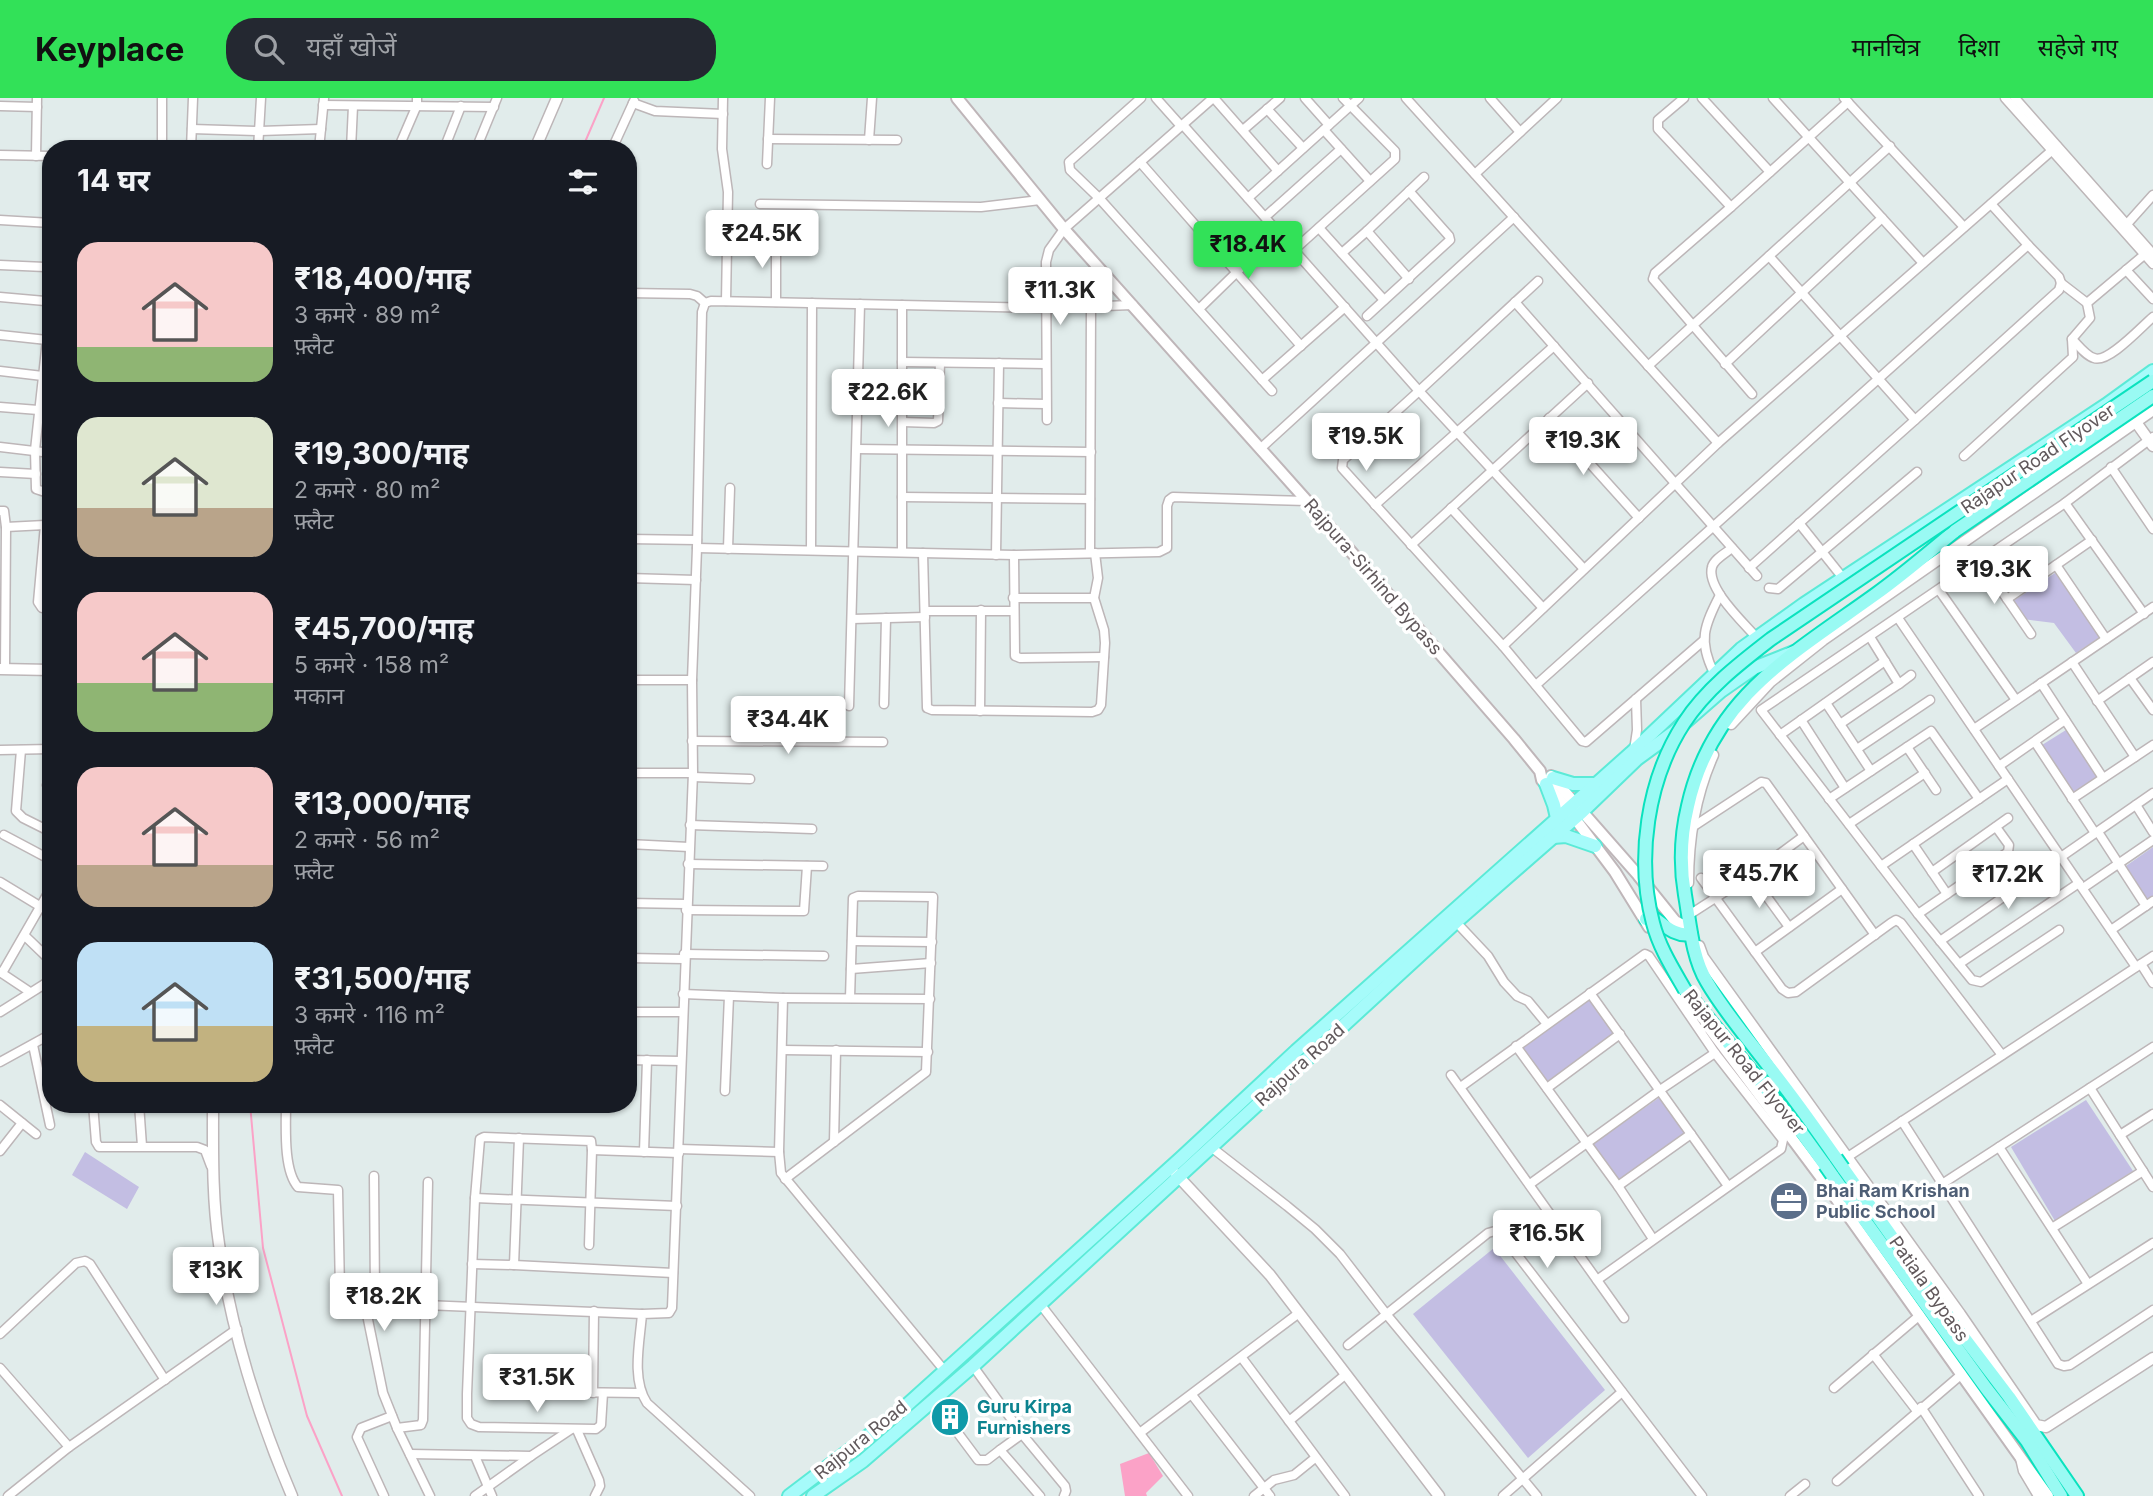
<!DOCTYPE html>
<html lang="hi">
<meta charset="utf-8">
<style>
body{margin:0;font-family:Inter,"Noto Sans Devanagari",sans-serif;background:#242831;color:#f1f3f6;height:100vh;display:flex;flex-direction:column;font-size:26px;white-space:nowrap}
*{box-sizing:border-box;margin:0}
p{font-size:23px;color:#9ea1a6}
.icon{flex:none;width:38px;height:38px;fill:none;stroke:currentColor;stroke-width:2;stroke-linecap:round;stroke-linejoin:round}
.map{position:relative;flex:1;overflow:hidden}
.sheet{position:absolute;left:42px;top:42px;width:595px;height:973px;display:flex;flex-direction:column;background:#171b24;border-radius:28px;box-shadow:0 2px 5px #0004}
.sheet>*{flex:none}
.price{position:absolute;translate:-50% -60px;padding:0 16px;border-radius:7px;background:#fff;color:#222;font-size:23px;line-height:46px;filter:drop-shadow(0 2px 4px #0008)}
.price::after{content:'';position:absolute;left:50%;top:42px;width:21px;height:16px;margin-left:-10px;background:inherit;clip-path:polygon(0 0,100% 0,50% 100%)}
.price.selected{background:#32e158;color:#111}
ul{padding:0;list-style:none}
li{display:flex;align-items:center;gap:21px;height:175px;padding:0 35px}
li span{display:grid;place-items:center;flex:none;width:196px;height:140px;border-radius:21px;color:#555}
li>.icon{margin-inline-start:auto}
span .icon{width:84px;height:84px;fill:#fffc;stroke-width:1}
li b{font-size:30px}
h2{display:flex;justify-content:space-between;align-items:center;height:84px;padding:0 35px;font-size:30px}
header{display:flex;align-items:center;gap:42px;box-sizing:border-box;height:98px;padding:0 35px;background:#32e158;color:#111}
header strong{font-size:33px}
nav{display:flex;gap:38px;margin-inline-start:auto;font-size:24px}
.search{width:490px;height:63px;background:#242831;display:flex;align-items:center;gap:18px;box-sizing:border-box;padding:0 24px;border-radius:28px;color:#9ea1a6;font-size:26px}
.map>svg:first-child{display:block}
</style>
<header>
<strong>Keyplace</strong>
<div class="search"><svg class="icon" aria-label="search" viewBox="0 0 24 24"><circle cx="10" cy="10" r="6"/><path d="M15 15l6 6"/></svg>यहाँ खोजें</div>
<nav><a>मानचित्र</a><a>दिशा</a><a>सहेजे गए</a></nav>
</header>
<div class="map">
<svg width="2153" height="1398" viewBox="0 0 2153 1398">
<rect width="100%" height="100%" fill="#e1eceb"/>
<g fill="#c3bee3">
<path d="M2055 475 2100 539 2076 555 2054 525 2023 521 2012 504Z"/>
<path d="M2066 632 2101 680 2075 697 2042 647Z"/>
<path d="M2153 749V799L2148 803 2126 768Z"/>
<path d="M1589 901 1616 937 1548 985 1522 950Z"/>
<path d="M1660 999 1684 1035 1619 1082 1593 1046Z"/>
<path d="M2086 1002 2133 1073 2055 1123 2011 1049Z"/>
<path d="M85 1054 139 1089 127 1111 72 1077Z"/>
<path d="M1494 1150 1605 1292 1528 1360 1413 1216Z"/>
</g>
<path fill="#fba2c7" d="M1149 1355 1163 1378 1146 1395 1147 1398H1125L1120 1366Z"/>
<g fill="none" stroke-linecap="round" stroke-linejoin="round">
<g stroke="#fba2c7" stroke-width="2">
<path d="M582 51 604 0"/>
<path d="M250 1006 263 1150 307 1318 342 1398"/>
</g>
<g stroke="#bdb6b8" stroke-width="11">
<g id="minor">
<path d="M723 0 722 51 728 94 726 203"/>
<path d="M1141 0 1069 64 1070 72 1099 100 1272 293"/>
<path d="M1156 0 1181 28"/>
<path d="M1214 0 1278 73"/>
<path d="M1305 0 1329 27"/>
<path d="M1406 0 1718 345"/>
<path d="M1490 0 1520 34"/>
<path d="M1684 0 1658 22V31L1731 109 1655 175 1653 181 1752 296"/>
<path d="M1702 0 1770 74"/>
<path d="M1844 0 1964 129"/>
<path d="M2005 0 2153 166"/>
<path d="M2015 0 2153 156"/>
<path d="M633 5 655 13 723 16"/>
<path d="M323 7 494 9"/>
<path d="M0 8 37 9"/>
<path d="M1267 11 1303 50"/>
<path d="M1183 27 1419 293 1343 362 1342 370 1503 548 1718 345 2057 48"/>
<path d="M192 31 260 33 321 31"/>
<path d="M1243 32 1280 0"/>
<path d="M1324 32 1370 83"/>
<path d="M768 41 897 42"/>
<path d="M869 42 872 0"/>
<path d="M162 51V0"/>
<path d="M191 51 193 0"/>
<path d="M258 51 261 0"/>
<path d="M319 51 324 0"/>
<path d="M351 51 353 8"/>
<path d="M398 51 417 7V0"/>
<path d="M444 51 461 8"/>
<path d="M476 51 497 0"/>
<path d="M612 51 634 3"/>
<path d="M0 57 51 58"/>
<path d="M36 58 37 0"/>
<path d="M1140 64 1301 248"/>
<path d="M767 66 770 0"/>
<path d="M1475 76 1557 0"/>
<path d="M1248 100 1359 0"/>
<path d="M760 106 981 109 1040 102"/>
<path d="M1731 109 1848 4"/>
<path d="M1265 119 1341 51"/>
<path d="M1882 120 1923 165"/>
<path d="M0 122 51 125"/>
<path d="M2127 126 2153 97"/>
<path d="M1319 130 1384 202"/>
<path d="M1367 133 1424 79"/>
<path d="M1294 152 1395 61V53L1343 0"/>
<path d="M1342 155 1367 133 1409 181"/>
<path d="M0 167 45 169"/>
<path d="M2126 172 2153 201"/>
<path d="M1538 183 1419 293 1584 471"/>
<path d="M2061 185 2087 205"/>
<path d="M628 195 690 196 697 198 705 205"/>
<path d="M0 199 45 203"/>
<path d="M776 204V140"/>
<path d="M1515 204 1757 478"/>
<path d="M902 207V454"/>
<path d="M1199 211 1278 134"/>
<path d="M1367 218 1450 142 1449 138 1409 93"/>
<path d="M0 237 47 242"/>
<path d="M2072 241C2078 247 2086 258 2094 260 2108 266 2142 228 2153 219"/>
<path d="M51 242H47L35 352 36 391 51 396"/>
<path d="M902 264 1046 266"/>
<path d="M1725 266 1882 120 1773 0"/>
<path d="M1648 268 1890 48"/>
<path d="M0 273 51 279"/>
<path d="M1262 282 1345 209"/>
<path d="M998 305 1046 306"/>
<path d="M0 309 51 313"/>
<path d="M1549 320 1639 420"/>
<path d="M1047 322 1046 164 1049 152 1064 131 1213 0"/>
<path d="M1915 322 2059 192 2061 185 2059 179 2028 147"/>
<path d="M903 324 934 325 938 323 940 265"/>
<path d="M0 349 51 355"/>
<path d="M857 351 1091 354"/>
<path d="M1260 351 1514 119"/>
<path d="M1964 358 2073 259 2072 241 2090 220 2087 205 2144 157"/>
<path d="M2111 369 2153 431"/>
<path d="M0 374 36 376"/>
<path d="M902 399 1090 401"/>
<path d="M2065 405 2144 516"/>
<path d="M1375 407 1554 248"/>
<path d="M1451 410 1543 510"/>
<path d="M0 413H4L6 429 5 571"/>
<path d="M1799 425 1843 480"/>
<path d="M6 429 45 427 38 504 42 510H51"/>
<path d="M628 441 697 442"/>
<path d="M1411 447 1588 285"/>
<path d="M697 450 1014 457 1159 454 1167 450V408L1169 402 1173 399 1307 403"/>
<path d="M1732 450C1726 455 1714 461 1712 469 1706 490 1743 524 1756 539"/>
<path d="M728 451 730 390"/>
<path d="M811 452 812 205"/>
<path d="M923 455 927 610 932 612 1092 614 1098 612 1101 607 1105 545 1104 532 1094 500 1098 480 1095 455"/>
<path d="M1090 455 1091 208"/>
<path d="M996 457 999 265"/>
<path d="M1014 457 1015 558 1020 560 1104 559"/>
<path d="M1981 463 2031 536"/>
<path d="M2056 467 2106 541"/>
<path d="M1749 470 1915 322 1769 158"/>
<path d="M628 480 696 482"/>
<path d="M1769 490 1778 491 1917 374"/>
<path d="M1939 492 2016 602"/>
<path d="M1013 500H1094"/>
<path d="M2007 501 2092 442"/>
<path d="M925 513H1013"/>
<path d="M1898 520 2136 869"/>
<path d="M852 521 925 519"/>
<path d="M1870 539 1899 586 1840 626 1871 673"/>
<path d="M1503 548 1582 643 1586 644 1703 543"/>
<path d="M2072 564 2135 659"/>
<path d="M1714 575C1698 543 1704 528 1720 497"/>
<path d="M2130 580 2153 612"/>
<path d="M628 582H692L693 675 672 1210 669 1215 642 1216C640 1243 631 1281 647 1305L750 1398"/>
<path d="M692 582 697 450 702 214 705 205 711 203 1046 210 1133 207"/>
<path d="M2041 585 2103 680"/>
<path d="M1899 586 1911 577"/>
<path d="M1536 587 2028 147 1991 106"/>
<path d="M2097 603 2153 564"/>
<path d="M1826 605 1840 626"/>
<path d="M884 606 886 520"/>
<path d="M849 608 860 206"/>
<path d="M980 613 981 512"/>
<path d="M1801 622 1845 690"/>
<path d="M1974 631 2153 509"/>
<path d="M1780 637 1885 563"/>
<path d="M692 643 883 644"/>
<path d="M2035 644 2095 735"/>
<path d="M1907 649 1936 692"/>
<path d="M1857 651 1930 602"/>
<path d="M0 652 51 651"/>
<path d="M21 652 16 713 23 720 51 734"/>
<path d="M1634 652 1637 632 1636 601"/>
<path d="M1999 668 2065 622"/>
<path d="M628 675H693"/>
<path d="M693 679 750 681"/>
<path d="M47 687 51 689"/>
<path d="M1829 701 1931 633 1979 701"/>
<path d="M2072 701 2153 647"/>
<path d="M2136 707 2153 734"/>
<path d="M1849 726 1925 675"/>
<path d="M690 727 812 731"/>
<path d="M1691 730 1761 684 1766 685 1804 738"/>
<path d="M2098 734 2146 808"/>
<path d="M4 737 51 762"/>
<path d="M628 746 689 749"/>
<path d="M1913 746 1947 796"/>
<path d="M688 766 823 768"/>
<path d="M1881 768 2008 681"/>
<path d="M1932 774 2008 720"/>
<path d="M1751 777 1789 829"/>
<path d="M1701 780 1782 891 1788 895 1796 894 1891 825 1896 822 1901 825 2002 957"/>
<path d="M0 784 51 815"/>
<path d="M2079 785 1959 866 1918 816 1761 612 2065 405 2153 339"/>
<path d="M2083 790 2153 742"/>
<path d="M628 805 686 806"/>
<path d="M686 812 804 813 807 768"/>
<path d="M1692 815 1751 777 1804 738 1875 837"/>
<path d="M1918 816 2008 754 2009 747 1996 729"/>
<path d="M1456 824 1488 858 1504 884 1517 898 1528 903 1547 926"/>
<path d="M2111 832 2153 803"/>
<path d="M25 838 51 863"/>
<path d="M852 843 932 844"/>
<path d="M1940 843 2153 695"/>
<path d="M1755 854 1842 791"/>
<path d="M684 856 824 858"/>
<path d="M628 860 684 861"/>
<path d="M1959 866 1972 882 1981 884 2059 832"/>
<path d="M2141 866 2153 885"/>
<path d="M851 871 931 865"/>
<path d="M0 874 30 894"/>
<path d="M2 875 51 790"/>
<path d="M1590 895 1728 1088"/>
<path d="M683 896 783 900 779 1054 781 1075 944 1272"/>
<path d="M783 900 930 901"/>
<path d="M0 914 51 882"/>
<path d="M628 914H682"/>
<path d="M33 947 50 1027"/>
<path d="M1516 948 1618 1088 1653 1141"/>
<path d="M783 952 928 954"/>
<path d="M628 962 681 963"/>
<path d="M0 964 51 936"/>
<path d="M1451 977 1624 1220"/>
<path d="M1462 988 1645 856 1649 858 1715 955 1783 1042 1781 1051 1597 1182"/>
<path d="M1547 990 1620 936"/>
<path d="M2090 990 2153 1089"/>
<path d="M725 993 729 898"/>
<path d="M93 1006 96 1044 99 1049H197L205 1052 211 1068"/>
<path d="M139 1006 142 1048"/>
<path d="M286 1006C286 1028 283 1072 298 1089L338 1092 340 1193 346 1201 364 1202 383 1295 397 1330 430 1398"/>
<path d="M0 1007 36 1036"/>
<path d="M140 1007 173 1006"/>
<path d="M1902 1023 2058 1266 2064 1268 2070 1267 2153 1212"/>
<path d="M2120 1037 2153 1016"/>
<path d="M834 1044 836 952"/>
<path d="M1211 1049 1287 1108 1315 1131 1340 1156 1387 1217 1537 1398"/>
<path d="M1999 1049 2088 1186"/>
<path d="M679 1051 779 1054"/>
<path d="M592 1052 679 1055"/>
<path d="M0 1053 22 1025"/>
<path d="M644 1054 647 962"/>
<path d="M1843 1062 2153 858"/>
<path d="M785 1081 926 974 933 799 858 798 853 800 850 900"/>
<path d="M1530 1086 1660 992 1715 955"/>
<path d="M1942 1086 2153 949"/>
<path d="M1618 1088 1691 1036"/>
<path d="M475 1100 480 1041 484 1039 591 1043 592 1052 589 1147"/>
<path d="M2052 1130 2143 1073"/>
<path d="M472 1166 514 1167 519 1040"/>
<path d="M514 1167 673 1175"/>
<path d="M364 1202 372 1201 375 1197 374 1078"/>
<path d="M425 1207 642 1216"/>
<path d="M1041 1207 1188 1398"/>
<path d="M2031 1223 2153 1145"/>
<path d="M0 1236 76 1165 85 1163 90 1166 165 1282"/>
<path d="M1348 1247 1488 1135 1495 1133 1502 1137 1702 1398"/>
<path d="M1873 1256 1917 1313"/>
<path d="M1242 1260 1345 1398"/>
<path d="M973 1268 1022 1336 1065 1388 1066 1393 1064 1398"/>
<path d="M0 1270 69 1349"/>
<path d="M1834 1290 1920 1217"/>
<path d="M493 1293 640 1295"/>
<path d="M593 1295 594 1213"/>
<path d="M603 1295 601 1327 596 1331 479 1329 471 1326 467 1320V1296L475 1100 677 1108"/>
<path d="M1192 1297 1270 1398"/>
<path d="M934 1303 978 1362H987L1000 1352 1040 1398"/>
<path d="M1921 1309 1979 1398"/>
<path d="M1289 1323 1345 1277"/>
<path d="M397 1330 421 1327 423 1322 428 1084"/>
<path d="M577 1332 599 1382 600 1388 595 1398"/>
<path d="M1141 1334 1299 1215"/>
<path d="M1000 1352 1022 1336"/>
<path d="M410 1356 531 1358 570 1332"/>
<path d="M475 1358 492 1398"/>
<path d="M2020 1360 2023 1373 2038 1398"/>
<path d="M1837 1383 1962 1276"/>
<path d="M8 1398 69 1349 237 1231"/>
<path d="M384 1398 357 1339 361 1330 392 1318"/>
<path d="M475 1398 531 1358"/>
<path d="M1254 1398 1274 1382 1294 1377 1315 1360"/>
<path d="M1503 1398 1622 1294"/>
<path d="M1790 1398 1805 1386"/>
</g>
</g>
<g stroke="#bdb6b8" stroke-width="13">
<g id="tertiary">
<path d="M535 51 557 0"/>
<path d="M2133 320 2153 348"/>
<path d="M0 571 51 572"/>
<path d="M1731 626 1770 584 1823 542 2153 312"/>
<path d="M1688 785C1688 740 1695 697 1713 657"/>
<path d="M1699 848 1703 859 1960 1216 2036 1327 2046 1329 2153 1260"/>
<path d="M213 1006C213 1053 212 1100 219 1146 230 1229 259 1321 292 1398"/>
<path d="M1176 1076 1270 1177 1439 1398"/>
</g>
</g>
<g stroke="#bfb6b9" stroke-width="14">
<g id="secondary">
<path d="M957 0 1064 131 1307 403 1514 641 1540 673 1542 682 1567 710 1615 774 1649 829"/>
<path d="M1551 678 1638 777 1675 823 1689 830"/>
<path d="M1707 927 1820 1078 2048 1398"/>
</g>
</g>
<g stroke="#5bead7" stroke-width="16">
<g id="primary">
<path d="M1553 680 1573 686H1594"/>
<path d="M1546 686 1554 707 1557 720"/>
<path d="M1553 739 1566 738 1595 748"/>
<path d="M789 1398 897 1316 1181 1060 1296 953 1631 655 1741 551 1804 506 2106 307 2153 273"/>
<path d="M813 1398 863 1363 973 1268 1456 824 1582 714 1637 661 1674 634 1721 593 1754 570 1794 554"/>
</g>
</g>
<g stroke="#0ae2be" stroke-width="16">
<g id="trunk">
<path d="M1646 821 1654 820C1665 828 1676 839 1691 836"/>
<path d="M1685 892 1799 1031 1825 1067"/>
<path d="M1836 1060C1815 1030 1793 999 1770 970 1749 942 1725 915 1707 884 1692 859 1690 826 1685 797 1680 768 1681 737 1688 708 1712 599 1793 556 1876 496 1904 476 1929 454 1955 433"/>
<path d="M1843 1070 1956 1229 2009 1299 2077 1398"/>
<path d="M1832 1077 1986 1290 2027 1343 2061 1398"/>
</g>
</g>
<use href="#minor" stroke="#fff" stroke-width="8"/>
<use href="#tertiary" stroke="#fff" stroke-width="10"/>
<use href="#secondary" stroke="#fff" stroke-width="10"/>
<use href="#primary" stroke="#a6fbfa" stroke-width="12"/>
<use href="#trunk" stroke="#99faf3" stroke-width="12"/>
<g stroke="#0ae2be" stroke-width="16" stroke-linecap="butt">
<g id="trunk-bridge">
<path d="M1955 433 2153 298"/>
<path d="M1685 892C1673 871 1659 849 1653 825 1636 761 1647 682 1684 625 1706 591 1740 565 1771 541L2153 283"/>
<path d="M1836 1060 1843 1070"/>
<path d="M1825 1067 1832 1077"/>
</g>
</g>
<use href="#trunk-bridge" stroke="#99faf3" stroke-width="12"/>
</g>
<defs>
<g id="office-disc" transform="scale(2.0125)"><circle r="9.5" fill="#5c6f8a" stroke="#fff"/><path d="M-6-3h4V-5.5h4V-3h4V5H-6ZM-1-4.5V-3h2v-1.5ZM-6 0V1H6V0Z" fill="#fff"/></g>
<g id="building-disc" transform="scale(2.0125)"><circle r="9.5" fill="#0f9aa8" stroke="#fff"/><path d="M-4-6H4V6H1V3H-1V6H-4ZM-2.5-4.3h1.7v1.8h-1.7ZM.8-4.3h1.7v1.8H.8ZM-2.5-1h1.7V.8h-1.7ZM.8-1h1.7V.8H.8Z" fill="#fff"/></g>
</defs>
<g fill-rule="evenodd">
<use href="#office-disc" x="1789" y="1103"/>
<use href="#building-disc" x="950" y="1319"/>
</g>
<g text-anchor="middle" stroke-width="7" stroke-linejoin="round" paint-order="stroke">
<g font-size="18" fill="#61595c" stroke="#fff">
<text transform="translate(2038 361) rotate(-34)" y="6">Rajapur Road Flyover</text>
<text transform="translate(1373 479) rotate(49)" y="6">Rajpura-Sirhind Bypass</text>
<text transform="translate(1744 964) rotate(51)" y="6">Rajapur Road Flyover</text>
<text transform="translate(1300 967) rotate(-42)" y="6">Rajpura Road</text>
<text transform="translate(1929 1191) rotate(55)" y="6">Patiala Bypass</text>
<text transform="translate(861 1342) rotate(-39)" y="6">Rajpura Road</text>
</g>
<g font-size="18" font-weight="bold" fill="#4e5e75" stroke="#fff" text-anchor="start">
<text x="1816" y="1099">Bhai Ram Krishan<tspan x="1816" dy="21">Public School</tspan></text>
</g>
<g font-size="18" font-weight="bold" fill="#0d838f" stroke="#fff" text-anchor="start">
<text x="977" y="1315">Guru Kirpa<tspan x="977" dy="21">Furnishers</tspan></text>
</g>
</g>
</svg>
<b class="price" style="left:762px;top:172px">₹24.5K</b>
<b class="price selected" style="left:1248px;top:183px">₹18.4K</b>
<b class="price" style="left:1060px;top:229px">₹11.3K</b>
<b class="price" style="left:888px;top:331px">₹22.6K</b>
<b class="price" style="left:1366px;top:375px">₹19.5K</b>
<b class="price" style="left:1583px;top:379px">₹19.3K</b>
<b class="price" style="left:1994px;top:508px">₹19.3K</b>
<b class="price" style="left:788px;top:658px">₹34.4K</b>
<b class="price" style="left:1759px;top:812px">₹45.7K</b>
<b class="price" style="left:2008px;top:813px">₹17.2K</b>
<b class="price" style="left:1547px;top:1172px">₹16.5K</b>
<b class="price" style="left:216px;top:1209px">₹13K</b>
<b class="price" style="left:384px;top:1235px">₹18.2K</b>
<b class="price" style="left:537px;top:1316px">₹31.5K</b>
<section class="sheet">
<h2>14 घर<svg class="icon" aria-label="filters" viewBox="0 0 24 24"><path d="M4 7h16M4 17h16"/><circle cx="9" cy="7" r="2"/><circle cx="15" cy="17" r="2"/></svg></h2>
<ul>
<li><span style="background:linear-gradient(#f6c9c9 75%,#8fb573 0)"><svg class="icon" aria-label="home" viewBox="0 0 24 24"><path d="M3 11l9-7 9 7M6 9v11h12V9"/></svg></span><div><b>₹18,400/माह</b><p>3 कमरे · 89 m²</p><p>फ़्लैट</p></div></li>
<li><span style="background:linear-gradient(#dfe7d0 65%,#b9a48a 0)"><svg class="icon" aria-label="home" viewBox="0 0 24 24"><path d="M3 11l9-7 9 7M6 9v11h12V9"/></svg></span><div><b>₹19,300/माह</b><p>2 कमरे · 80 m²</p><p>फ़्लैट</p></div></li>
<li><span style="background:linear-gradient(#f6c9c9 65%,#8fb573 0)"><svg class="icon" aria-label="home" viewBox="0 0 24 24"><path d="M3 11l9-7 9 7M6 9v11h12V9"/></svg></span><div><b>₹45,700/माह</b><p>5 कमरे · 158 m²</p><p>मकान</p></div></li>
<li><span style="background:linear-gradient(#f6c9c9 70%,#b9a48a 0)"><svg class="icon" aria-label="home" viewBox="0 0 24 24"><path d="M3 11l9-7 9 7M6 9v11h12V9"/></svg></span><div><b>₹13,000/माह</b><p>2 कमरे · 56 m²</p><p>फ़्लैट</p></div></li>
<li><span style="background:linear-gradient(#bfe0f5 60%,#c2b280 0)"><svg class="icon" aria-label="home" viewBox="0 0 24 24"><path d="M3 11l9-7 9 7M6 9v11h12V9"/></svg></span><div><b>₹31,500/माह</b><p>3 कमरे · 116 m²</p><p>फ़्लैट</p></div></li>
</ul>
</section>
</div>
